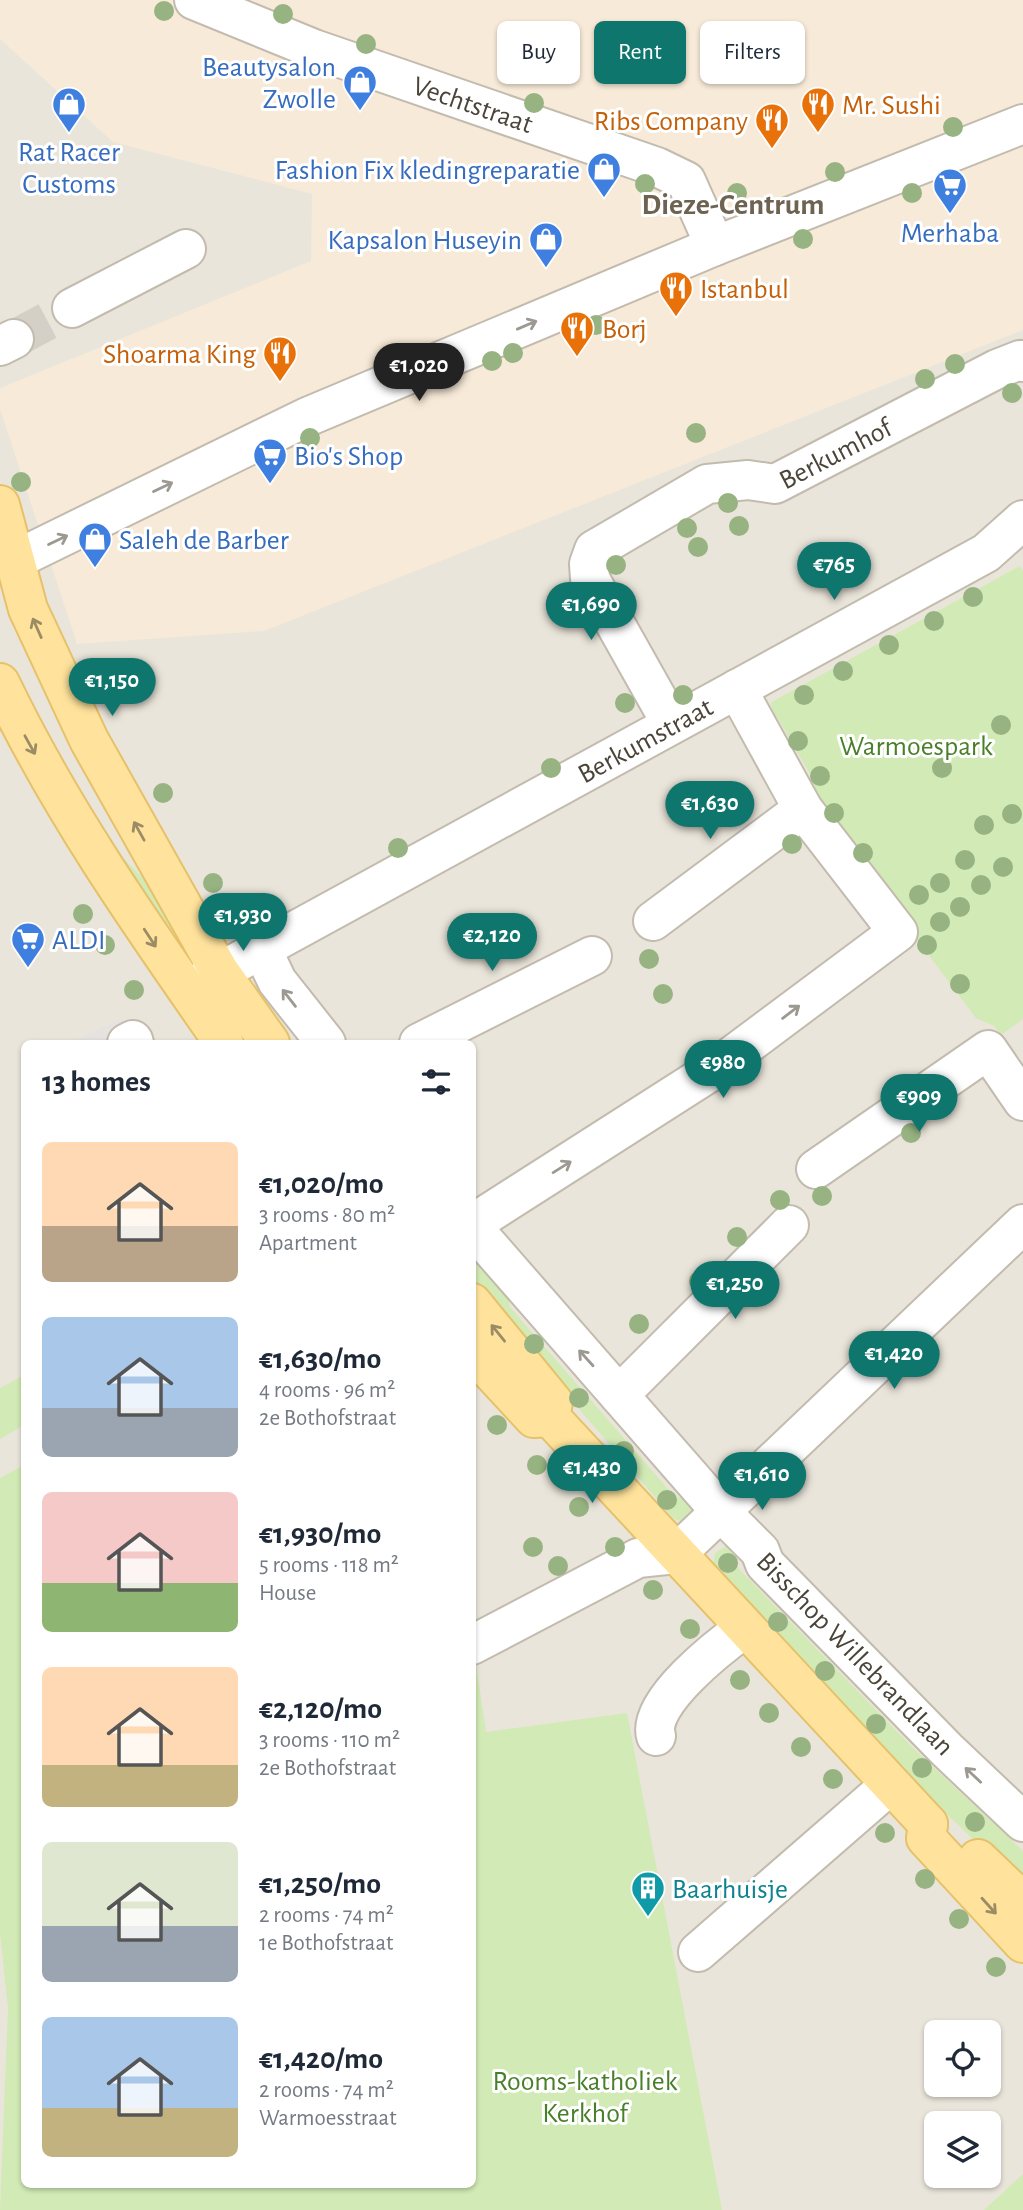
<!DOCTYPE html>
<meta charset="utf-8">
<style>
body{margin:0;font-family:"Alegreya Sans",sans-serif;background:#f2f2f3;color:#1f2937;height:100vh;display:flex;flex-direction:column;font-size:26px;white-space:nowrap}
*{box-sizing:border-box;margin:0}
p{font-size:23px;color:#747a83}
.icon{flex:none;width:38px;height:38px;fill:none;stroke:currentColor;stroke-width:2;stroke-linecap:round;stroke-linejoin:round}
.map{position:relative;flex:1;overflow:hidden}
.side{position:absolute;left:21px;top:1040px;width:455px;height:1148px;display:flex;flex-direction:column;background:#fff;border-radius:10px;box-shadow:0 2px 5px #0004}
.side>*{flex:none}
.guide{position:absolute;left:497px;top:21px;width:420px;height:63px;display:flex;gap:14px}
.buttons{position:absolute;left:924px;top:2020px;display:grid;gap:14px}
.buttons a{display:grid;place-items:center;width:77px;height:77px;border-radius:10px;background:#fff;box-shadow:0 2px 5px #0004;font-size:35px}
.price{position:absolute;translate:-50% -60px;padding:0 16px;border-radius:24px;background:#0f766e;color:#fff;font-size:23px;line-height:46px;filter:drop-shadow(0 2px 4px #0008)}
.price::after{content:'';position:absolute;left:50%;top:42px;width:21px;height:16px;margin-left:-10px;background:inherit;clip-path:polygon(0 0,100% 0,50% 100%)}
.price.on{background:#222;color:#fff}
ul{padding:0;list-style:none}
li{display:flex;align-items:center;gap:21px;height:175px;padding:0 21px}
li span{display:grid;place-items:center;flex:none;width:196px;height:140px;border-radius:10px;color:#555}
li>.icon{margin-inline-start:auto}
span .icon{width:84px;height:84px;fill:#fffc;stroke-width:1}
li b{font-size:30px}
h2{display:flex;justify-content:space-between;align-items:center;height:84px;padding:0 21px;font-size:30px}
.chip{padding:0 24px;border-radius:10px;background:#fff;box-shadow:0 2px 5px #0004;font-size:24px;line-height:63px}
.chip.on{background:#0f766e;color:#fff}
.map>svg:first-child{display:block}
</style>
<div class="map">
<svg width="1023" height="2210" viewBox="0 0 1023 2210">
<rect width="100%" height="100%" fill="#f6f3ec"/>
<path fill="#eae5da" fill-rule="evenodd" d="M0 0H1023V2210H0ZM24 1043H472V2184H24ZM936 2032H989V2084H936ZM936 2123H989V2175H936Z"/>
<path fill="#f7ead8" d="M0 0H1023V330L264 631 77 644 0 409V388L311 261 312 194 113 142 0 39Z"/>
<g fill="#d2eab5">
<path d="M1020 566 1023 571V1019L1001 1035 994 1026 976 1018 810 797 814 781 777 717 767 722 762 713 772 707 770 703Z"/>
<path d="M119 854 159 894 187 952 180 950 110 859Z"/>
<path d="M480 1256 510 1291 509 1306 675 1497 691 1498 695 1511 682 1522 673 1518 473 1286V1263Z"/>
<path d="M24 1375V1425L0 1439V1388Z"/>
<path d="M24 1465V2184H472V1659L475 1658 486 1732 627 1713 722 2210H0L8 2008 0 1933V1478Z"/>
<path d="M729 1544 738 1549 737 1567 915 1750 1023 1851V1887L932 1800 713 1565 715 1553Z"/>
<path d="M1023 2174V2210H984Z"/>
</g>
<path fill="#e5e3e0" d="M122 1020 155 1043H68L117 1021Z"/>
<g fill="none" stroke-linecap="round" stroke-linejoin="round">
<path stroke="#d4d0c8" stroke-width="38" stroke-dasharray="38 19" stroke-linecap="butt" d="M14 339 72 308"/>
<g stroke="#c2bbae" stroke-width="42">
<g id="minor">
<path id="s1" d="M194 0 314 49 657 167 686 181 715 246"/>
<path d="M72 308 186 249"/>
<path d="M0 346 14 339"/>
<path d="M13 561 307 417 715 246 1023 124"/>
<path id="s2" d="M671 723 590 579 589 564 594 550 707 484 748 480 775 484 997 369 1020 360 1023 362"/>
<path d="M653 921 803 809"/>
<path d="M261 947 277 981 326 1043"/>
<path id="s3" d="M192 987 986 553 1023 520"/>
<path d="M127 1043 133 1040 134 1043"/>
<path d="M419 1043 592 956"/>
<path d="M816 1169 988 1050 1023 1101"/>
<path d="M472 1224 713 1070 898 932 803 809 737 689"/>
<path d="M472 1227 722 1513 760 1551 765 1564 947 1750 1023 1822"/>
<path d="M619 1395 789 1225"/>
<path d="M472 1645 638 1558 676 1554 1023 1224"/>
<path d="M656 1736C646 1703 720 1646 745 1628"/>
<path d="M698 1952 890 1785"/>
</g>
</g>
<g stroke="#e6c16a" stroke-width="42">
<g id="major">
<path d="M0 505 28 609 89 740 219 971 270 1043"/>
<path d="M0 683C61 811 143 927 224 1043"/>
<path d="M472 1303 553 1402 550 1417"/>
<path d="M472 1351 534 1418 550 1417"/>
<path d="M550 1417 928 1824"/>
<path d="M928 1824 926 1838 1023 1943"/>
<path d="M978 1859 1023 1902"/>
</g>
</g>
<use href="#minor" stroke="#fff" stroke-width="38"/>
<use href="#major" stroke="#ffe39c" stroke-width="38"/>
</g>
<g fill="#97b381">
<circle cx="164" cy="11" r="10"/>
<circle cx="283" cy="14" r="10"/>
<circle cx="366" cy="44" r="10"/>
<circle cx="534" cy="103" r="10"/>
<circle cx="953" cy="127" r="10"/>
<circle cx="835" cy="172" r="10"/>
<circle cx="645" cy="184" r="10"/>
<circle cx="737" cy="193" r="10"/>
<circle cx="912" cy="193" r="10"/>
<circle cx="803" cy="239" r="10"/>
<circle cx="680" cy="289" r="10"/>
<circle cx="596" cy="325" r="10"/>
<circle cx="513" cy="353" r="10"/>
<circle cx="492" cy="361" r="10"/>
<circle cx="955" cy="364" r="10"/>
<circle cx="925" cy="379" r="10"/>
<circle cx="1012" cy="393" r="10"/>
<circle cx="696" cy="433" r="10"/>
<circle cx="310" cy="438" r="10"/>
<circle cx="21" cy="482" r="10"/>
<circle cx="728" cy="503" r="10"/>
<circle cx="739" cy="526" r="10"/>
<circle cx="687" cy="528" r="10"/>
<circle cx="698" cy="547" r="10"/>
<circle cx="616" cy="565" r="10"/>
<circle cx="973" cy="597" r="10"/>
<circle cx="934" cy="621" r="10"/>
<circle cx="889" cy="645" r="10"/>
<circle cx="843" cy="671" r="10"/>
<circle cx="102" cy="682" r="10"/>
<circle cx="683" cy="695" r="10"/>
<circle cx="804" cy="695" r="10"/>
<circle cx="625" cy="703" r="10"/>
<circle cx="1001" cy="725" r="10"/>
<circle cx="798" cy="741" r="10"/>
<circle cx="551" cy="768" r="10"/>
<circle cx="942" cy="768" r="10"/>
<circle cx="820" cy="776" r="10"/>
<circle cx="163" cy="793" r="10"/>
<circle cx="834" cy="813" r="10"/>
<circle cx="1012" cy="814" r="10"/>
<circle cx="984" cy="825" r="10"/>
<circle cx="792" cy="844" r="10"/>
<circle cx="398" cy="848" r="10"/>
<circle cx="863" cy="853" r="10"/>
<circle cx="965" cy="860" r="10"/>
<circle cx="1003" cy="867" r="10"/>
<circle cx="213" cy="883" r="10"/>
<circle cx="940" cy="883" r="10"/>
<circle cx="981" cy="885" r="10"/>
<circle cx="919" cy="895" r="10"/>
<circle cx="960" cy="907" r="10"/>
<circle cx="83" cy="914" r="10"/>
<circle cx="275" cy="914" r="10"/>
<circle cx="940" cy="922" r="10"/>
<circle cx="105" cy="945" r="10"/>
<circle cx="927" cy="945" r="10"/>
<circle cx="649" cy="959" r="10"/>
<circle cx="960" cy="984" r="10"/>
<circle cx="134" cy="990" r="10"/>
<circle cx="663" cy="994" r="10"/>
<circle cx="911" cy="1133" r="10"/>
<circle cx="822" cy="1196" r="10"/>
<circle cx="780" cy="1200" r="10"/>
<circle cx="737" cy="1237" r="10"/>
<circle cx="699" cy="1281" r="10"/>
<circle cx="639" cy="1324" r="10"/>
<circle cx="534" cy="1344" r="10"/>
<circle cx="579" cy="1398" r="10"/>
<circle cx="497" cy="1425" r="10"/>
<circle cx="624" cy="1451" r="10"/>
<circle cx="537" cy="1465" r="10"/>
<circle cx="667" cy="1500" r="10"/>
<circle cx="579" cy="1507" r="10"/>
<circle cx="533" cy="1547" r="10"/>
<circle cx="615" cy="1547" r="10"/>
<circle cx="728" cy="1563" r="10"/>
<circle cx="558" cy="1566" r="10"/>
<circle cx="653" cy="1590" r="10"/>
<circle cx="778" cy="1622" r="10"/>
<circle cx="690" cy="1629" r="10"/>
<circle cx="825" cy="1671" r="10"/>
<circle cx="740" cy="1680" r="10"/>
<circle cx="769" cy="1713" r="10"/>
<circle cx="876" cy="1724" r="10"/>
<circle cx="801" cy="1747" r="10"/>
<circle cx="922" cy="1768" r="10"/>
<circle cx="833" cy="1779" r="10"/>
<circle cx="975" cy="1822" r="10"/>
<circle cx="885" cy="1833" r="10"/>
<circle cx="925" cy="1879" r="10"/>
<circle cx="959" cy="1919" r="10"/>
<circle cx="996" cy="1967" r="10"/>
</g>
<defs><path id="oneway-shaft" d="M-6 0H5M1.5-3L5.5 0L1.5 3" fill="none" stroke-width="1.6" stroke-linecap="round" stroke-linejoin="round" transform="scale(1.75)"/></defs>
<g stroke="#9c9892">
<use href="#oneway-shaft" transform="translate(527 325) rotate(-23)"/>
<use href="#oneway-shaft" transform="translate(163 487) rotate(-26)"/>
<use href="#oneway-shaft" transform="translate(58 540) rotate(-26)"/>
<use href="#oneway-shaft" transform="translate(289 998) rotate(-128)"/>
<use href="#oneway-shaft" transform="translate(791 1012) rotate(-37)"/>
<use href="#oneway-shaft" transform="translate(562 1167) rotate(-32)"/>
<use href="#oneway-shaft" transform="translate(586 1358) rotate(-132)"/>
<use href="#oneway-shaft" transform="translate(973 1775) rotate(-137)"/>
</g>
<g stroke="#9c8c66">
<use href="#oneway-shaft" transform="translate(37 628) rotate(-114)"/>
<use href="#oneway-shaft" transform="translate(30 745) rotate(61)"/>
<use href="#oneway-shaft" transform="translate(139 831) rotate(-119)"/>
<use href="#oneway-shaft" transform="translate(150 938) rotate(57)"/>
<use href="#oneway-shaft" transform="translate(498 1333) rotate(-129)"/>
<use href="#oneway-shaft" transform="translate(989 1906) rotate(48)"/>
</g>
<defs>
<g id="shop-pin" transform="scale(1.75)"><path d="M0 17L-7.5 6A9.5 9.5 0 1 1 7.5 6Z" fill="#3f7fe0" stroke="#fff"/><path d="M-5-2.5h2.3a2.7 3.5 0 0 1 5.4 0H5L5.5 6h-11ZM-1.5-2.5h3a1.5 2.3 0 0 0-3 0Z" fill="#fff"/></g>
<g id="restaurant-pin" transform="scale(1.75)"><path d="M0 17L-7.5 6A9.5 9.5 0 1 1 7.5 6Z" fill="#e8710a" stroke="#fff"/><path d="M-5-6h1v4h1v-4h1v4h1v-4h1v5L-1.5 .5V6h-2V.5L-5-1ZM5-6V6H3V1.5H1.5Q1.5-4 5-6Z" fill="#fff"/></g>
<g id="supermarket-pin" transform="scale(1.75)"><path d="M0 17L-7.5 6A9.5 9.5 0 1 1 7.5 6Z" fill="#3f7fe0" stroke="#fff"/><path d="M-6-5.5h2.5l.6 2H6L4.5 2H-2.5L-4.4-4H-6ZM-1.5 3.2a1.3 1.3 0 1 0 .1 0ZM3 3.2a1.3 1.3 0 1 0 .1 0Z" fill="#fff"/></g>
<g id="building-pin" transform="scale(1.75)"><path d="M0 17L-7.5 6A9.5 9.5 0 1 1 7.5 6Z" fill="#0f9aa8" stroke="#fff"/><path d="M-4-6H4V6H1V3H-1V6H-4ZM-2.5-4.3h1.7v1.8h-1.7ZM.8-4.3h1.7v1.8H.8ZM-2.5-1h1.7V.8h-1.7ZM.8-1h1.7V.8H.8Z" fill="#fff"/></g>
</defs>
<g fill-rule="evenodd">
<use href="#shop-pin" x="360" y="82"/>
<use href="#shop-pin" x="69" y="104"/>
<use href="#restaurant-pin" x="818" y="104"/>
<use href="#restaurant-pin" x="772" y="120"/>
<use href="#shop-pin" x="604" y="169"/>
<use href="#supermarket-pin" x="950" y="185"/>
<use href="#shop-pin" x="546" y="239"/>
<use href="#restaurant-pin" x="676" y="288"/>
<use href="#restaurant-pin" x="577" y="328"/>
<use href="#restaurant-pin" x="280" y="353"/>
<use href="#supermarket-pin" x="270" y="455"/>
<use href="#shop-pin" x="95" y="539"/>
<use href="#supermarket-pin" x="28" y="939"/>
<use href="#building-pin" x="648" y="1888"/>
</g>
<g text-anchor="middle" stroke-width="6" stroke-linejoin="round" paint-order="stroke">
<g font-size="28" fill="#366cbe" stroke="#fff" text-anchor="end">
<text x="336" y="76">Beautysalon<tspan x="336" dy="32">Zwolle</tspan></text>
<text x="69" y="161" text-anchor="middle">Rat Racer<tspan x="69" dy="32">Customs</tspan></text>
<text x="580" y="179">Fashion Fix kledingreparatie</text>
<text x="950" y="242" text-anchor="middle">Merhaba</text>
<text x="522" y="249">Kapsalon Huseyin</text>
<text x="294" y="465" text-anchor="start">Bio's Shop</text>
<text x="119" y="549" text-anchor="start">Saleh de Barber</text>
<text x="52" y="949" text-anchor="start">ALDI</text>
</g>
<g font-size="28" fill="#4b4439" stroke="#fff">
<text dy="10" stroke="none"><textPath href="#s1" startOffset="298">Vechtstraat</textPath></text>
<text dy="10" stroke="none"><textPath href="#s2" startOffset="462">Berkumhof</textPath></text>
<text dy="10" stroke="none"><textPath href="#s3" startOffset="516">Berkumstraat</textPath></text>
<text transform="translate(856 1653) rotate(46)" y="10">Bisschop Willebrandlaan</text>
</g>
<g font-size="28" fill="#c56008" stroke="#fff" text-anchor="start">
<text x="842" y="114">Mr. Sushi</text>
<text x="748" y="130" text-anchor="end">Ribs Company</text>
<text x="700" y="298">Istanbul</text>
<text x="602" y="338">Borj</text>
<text x="256" y="363" text-anchor="end">Shoarma King</text>
</g>
<g font-size="28" fill="#4a7f2a" stroke="#fff">
<text x="916" y="755">Warmoespark</text>
<text x="585" y="2090">Rooms-katholiek<tspan x="585" dy="32">Kerkhof</tspan></text>
</g>
<g font-size="28" fill="#0d838f" stroke="#fff" text-anchor="start">
<text x="672" y="1898">Baarhuisje</text>
</g>
<g font-size="30" font-weight="bold" fill="#6e6250" stroke="#fff">
<text x="733" y="214">Dieze-Centrum</text>
</g>
</g>
</svg>
<div class="buttons">
<a><svg class="icon" aria-label="locate" viewBox="0 0 24 24"><circle cx="12" cy="12" r="6"/><path d="M12 2v4M12 18v4M2 12h4M18 12h4"/></svg></a>
<a><svg class="icon" aria-label="layers" viewBox="0 0 24 24"><path d="M12 4l9 5-9 5-9-5zM3 14l9 5 9-5"/></svg></a>
</div>
<b class="price on" style="left:419px;top:403px">€1,020</b>
<b class="price" style="left:834px;top:602px">€765</b>
<b class="price" style="left:591px;top:642px">€1,690</b>
<b class="price" style="left:112px;top:718px">€1,150</b>
<b class="price" style="left:710px;top:841px">€1,630</b>
<b class="price" style="left:243px;top:953px">€1,930</b>
<b class="price" style="left:492px;top:973px">€2,120</b>
<b class="price" style="left:723px;top:1100px">€980</b>
<b class="price" style="left:919px;top:1134px">€909</b>
<b class="price" style="left:735px;top:1321px">€1,250</b>
<b class="price" style="left:894px;top:1391px">€1,420</b>
<b class="price" style="left:592px;top:1505px">€1,430</b>
<b class="price" style="left:762px;top:1512px">€1,610</b>
<div class="guide">
<a class="chip">Buy</a>
<a class="chip on">Rent</a>
<a class="chip">Filters</a>
</div>
<section class="side">
<h2>13 homes<svg class="icon" aria-label="filters" viewBox="0 0 24 24"><path d="M4 7h16M4 17h16"/><circle cx="9" cy="7" r="2"/><circle cx="15" cy="17" r="2"/></svg></h2>
<ul>
<li><span style="background:linear-gradient(#ffd9b3 60%,#b9a48a 0)"><svg class="icon" aria-label="home" viewBox="0 0 24 24"><path d="M3 11l9-7 9 7M6 9v11h12V9"/></svg></span><div><b>€1,020/mo</b><p>3 rooms · 80 m²</p><p>Apartment</p></div></li>
<li><span style="background:linear-gradient(#a9c7e8 65%,#9aa5b1 0)"><svg class="icon" aria-label="home" viewBox="0 0 24 24"><path d="M3 11l9-7 9 7M6 9v11h12V9"/></svg></span><div><b>€1,630/mo</b><p>4 rooms · 96 m²</p><p>2e Bothofstraat</p></div></li>
<li><span style="background:linear-gradient(#f6c9c9 65%,#8fb573 0)"><svg class="icon" aria-label="home" viewBox="0 0 24 24"><path d="M3 11l9-7 9 7M6 9v11h12V9"/></svg></span><div><b>€1,930/mo</b><p>5 rooms · 118 m²</p><p>House</p></div></li>
<li><span style="background:linear-gradient(#ffd9b3 70%,#c2b280 0)"><svg class="icon" aria-label="home" viewBox="0 0 24 24"><path d="M3 11l9-7 9 7M6 9v11h12V9"/></svg></span><div><b>€2,120/mo</b><p>3 rooms · 110 m²</p><p>2e Bothofstraat</p></div></li>
<li><span style="background:linear-gradient(#dfe7d0 60%,#9aa5b1 0)"><svg class="icon" aria-label="home" viewBox="0 0 24 24"><path d="M3 11l9-7 9 7M6 9v11h12V9"/></svg></span><div><b>€1,250/mo</b><p>2 rooms · 74 m²</p><p>1e Bothofstraat</p></div></li>
<li><span style="background:linear-gradient(#a9c7e8 65%,#c2b280 0)"><svg class="icon" aria-label="home" viewBox="0 0 24 24"><path d="M3 11l9-7 9 7M6 9v11h12V9"/></svg></span><div><b>€1,420/mo</b><p>2 rooms · 74 m²</p><p>Warmoesstraat</p></div></li>
</ul>
</section>
</div>
